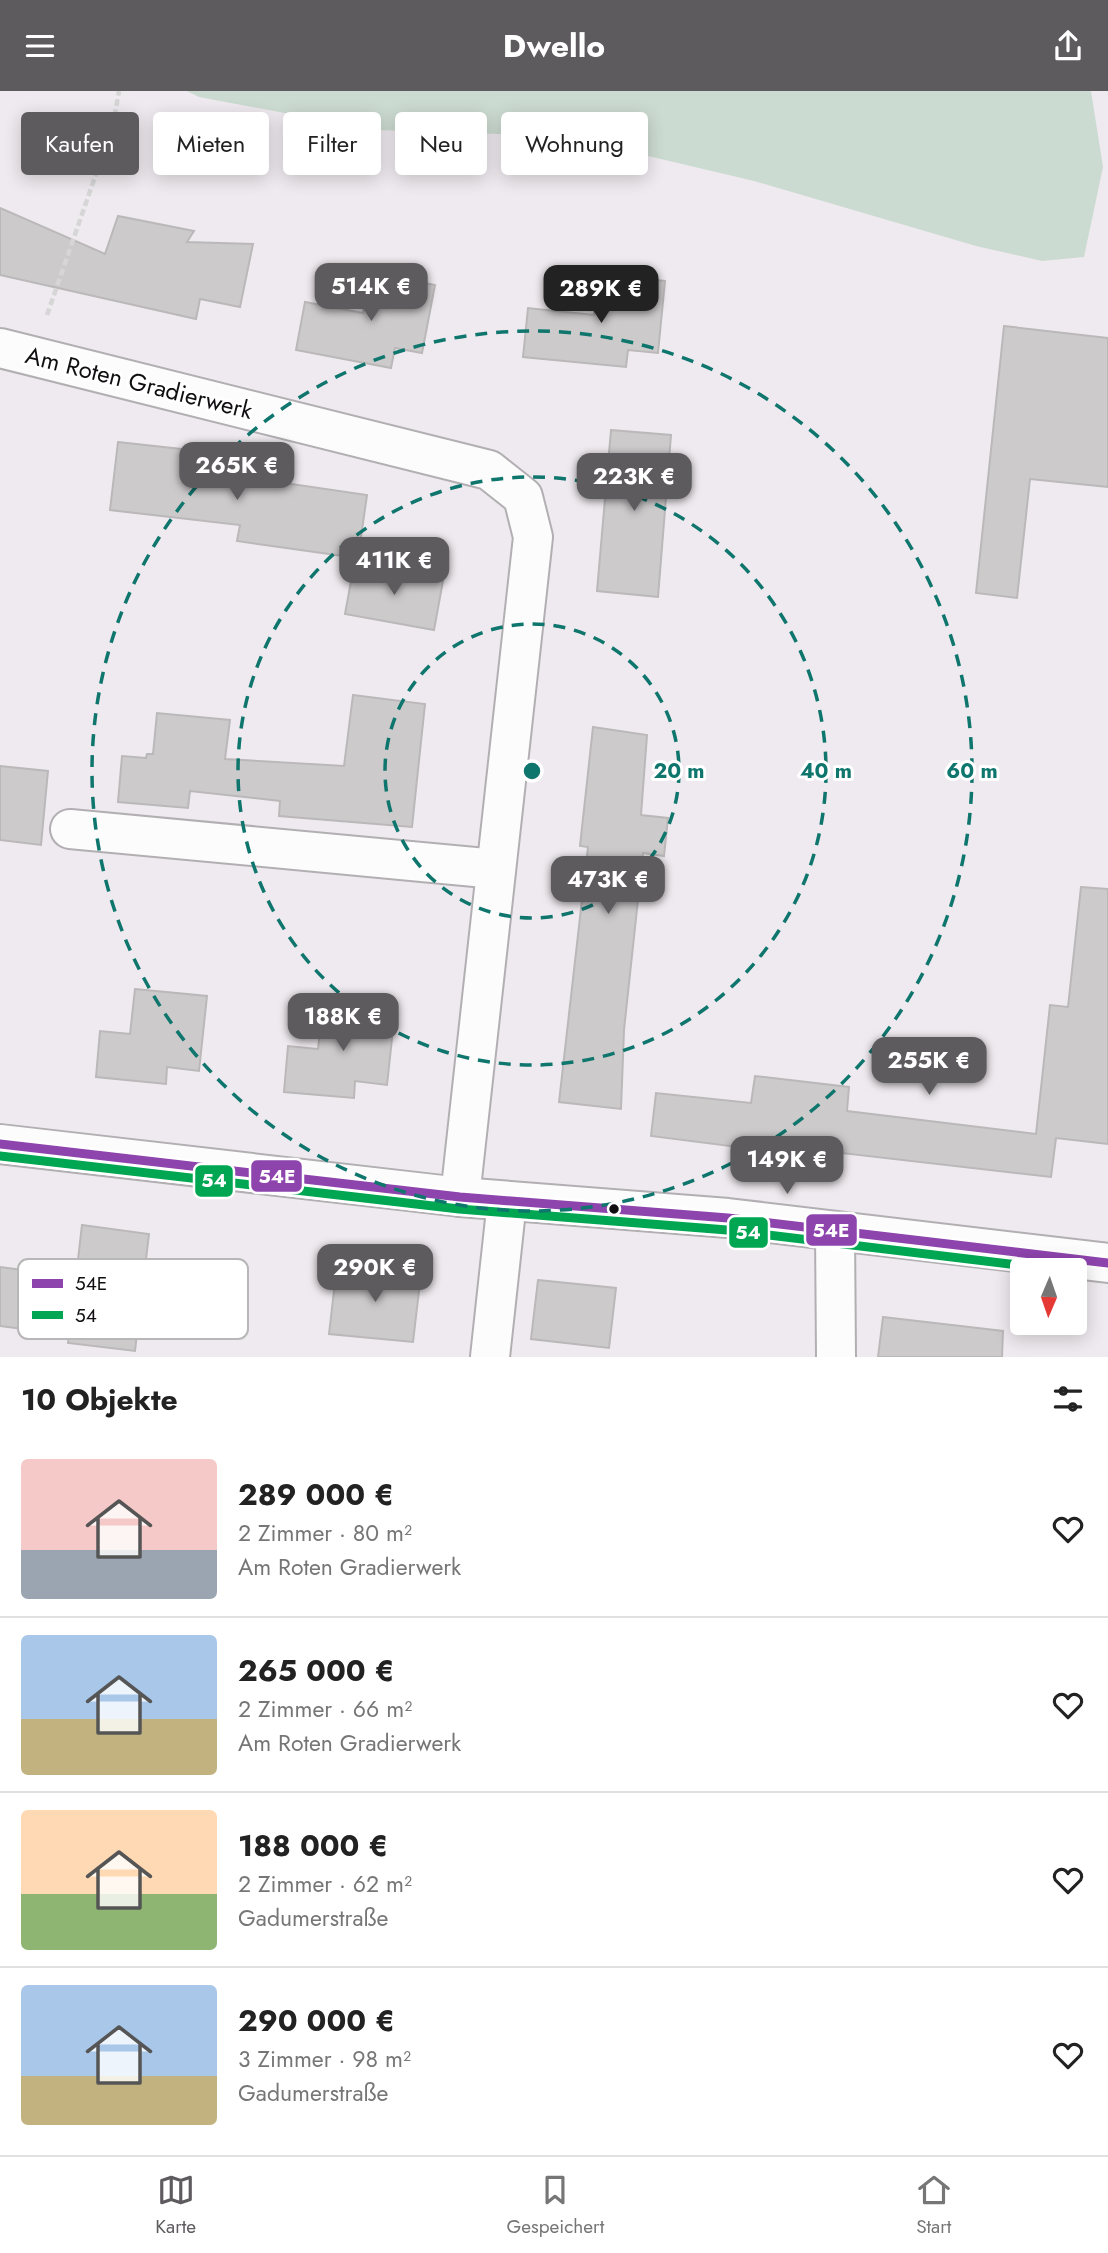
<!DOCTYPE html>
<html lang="de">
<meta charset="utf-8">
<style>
body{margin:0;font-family:Jost,sans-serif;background:#f6f6f6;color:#222;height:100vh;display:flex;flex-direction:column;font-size:26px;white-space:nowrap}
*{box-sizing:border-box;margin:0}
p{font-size:23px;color:#767676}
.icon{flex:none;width:38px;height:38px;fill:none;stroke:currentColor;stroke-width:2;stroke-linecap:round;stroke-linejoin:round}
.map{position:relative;height:1266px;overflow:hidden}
.side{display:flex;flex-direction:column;background:#fff;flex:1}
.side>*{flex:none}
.top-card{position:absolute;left:21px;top:21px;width:700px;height:63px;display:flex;gap:14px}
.needle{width:46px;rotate:182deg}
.tools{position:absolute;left:1010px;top:1167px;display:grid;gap:14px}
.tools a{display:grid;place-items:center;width:77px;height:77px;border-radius:7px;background:#fff;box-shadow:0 4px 18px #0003;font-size:35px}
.price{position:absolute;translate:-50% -60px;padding:0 16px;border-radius:14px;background:#5e5b5e;color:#fff;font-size:23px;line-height:46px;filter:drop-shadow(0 2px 4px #0008)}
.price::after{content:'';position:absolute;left:50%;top:42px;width:21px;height:16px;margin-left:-10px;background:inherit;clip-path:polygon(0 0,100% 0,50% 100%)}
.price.on{background:#222;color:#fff}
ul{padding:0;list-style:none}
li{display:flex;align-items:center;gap:21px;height:175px;padding:0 21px}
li+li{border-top:2px solid #e0e0e0}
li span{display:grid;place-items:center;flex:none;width:196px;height:140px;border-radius:7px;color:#555}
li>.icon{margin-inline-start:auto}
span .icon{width:84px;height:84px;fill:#fffc;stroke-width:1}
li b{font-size:30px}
h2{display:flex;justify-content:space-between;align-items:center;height:84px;padding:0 21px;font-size:30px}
.chip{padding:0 24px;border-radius:7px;background:#fff;box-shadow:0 4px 18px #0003;font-size:24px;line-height:63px}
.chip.on{background:#5e5b5e;color:#fff}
header{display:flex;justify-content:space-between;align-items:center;height:91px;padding:0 21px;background:#5e5b5e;color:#fff;font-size:32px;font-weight:700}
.dock{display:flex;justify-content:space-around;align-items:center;height:98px;border-top:2px solid #e0e0e0;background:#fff;font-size:19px;color:#767676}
.dock a{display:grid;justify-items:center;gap:4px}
.dock .on{color:#5e5b5e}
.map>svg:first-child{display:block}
</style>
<header><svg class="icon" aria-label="menu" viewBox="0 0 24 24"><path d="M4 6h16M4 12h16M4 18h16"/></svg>Dwello<svg class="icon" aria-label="share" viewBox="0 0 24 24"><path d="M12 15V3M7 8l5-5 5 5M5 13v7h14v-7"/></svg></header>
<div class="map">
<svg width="1108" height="1266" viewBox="0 0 1108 1266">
<rect width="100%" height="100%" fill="#efeaef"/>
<path fill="#ccdbd1" d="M187 0H1091L1103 76 1084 166 1042 170 976 155 754 90 648 65 499 43 376 39 199 6Z"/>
<g fill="#cdcacb" stroke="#bbb8b9" stroke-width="2">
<path d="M0 117 105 163 118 125 194 140 187 151 253 153 240 216 200 208 196 228 0 184Z"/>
<path d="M371 182 435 194 422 262 395 257 391 277 296 259 305 211 363 222Z"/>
<path d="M598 184 665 190 658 262 628 259 626 276 523 266 528 217 594 224Z"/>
<path d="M1004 235 1108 247V396L1030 388 1017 507 976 502Z"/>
<path d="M611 339 671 344 658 506 597 500Z"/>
<path d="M118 351 199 360 196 379 367 404 358 467 237 450 240 434 110 419Z"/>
<path d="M354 474 443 490 434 539 345 523Z"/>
<path d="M353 604 425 613 412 736 279 725 280 710 190 700 188 717 118 711 122 665 146 667 147 663H153L157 622 230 629 225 668 344 675Z"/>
<path d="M593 636 647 644 641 724 668 727 664 765 643 762 624 939 621 1018 559 1011 588 756 580 755Z"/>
<path d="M0 675 48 680 41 754 0 749Z"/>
<path d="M1081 796 1108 798V1053L1056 1047 1051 1086 842 1062 839 1084 744 1073 746 1057 651 1045 656 1002 751 1012 755 985 849 996 847 1020 1036 1043 1050 914 1068 916Z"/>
<path d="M135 898 207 905 199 980 167 976 166 993 96 986 100 940 130 943Z"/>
<path d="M323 912 395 920 387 994 355 990 354 1007 284 1001 288 955 318 958Z"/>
<path d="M82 1134 149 1143 135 1260 68 1252 69 1244 0 1235V1176L76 1186Z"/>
<path d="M337 1174 421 1183 413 1251 329 1243Z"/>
<path d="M538 1189 616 1197 609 1257 531 1248Z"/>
<path d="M883 1226 1003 1240 1002 1266H878Z"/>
</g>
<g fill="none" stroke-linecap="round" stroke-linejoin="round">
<g stroke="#b2afb2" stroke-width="42">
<g id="minor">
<path d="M0 257 489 379 523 406 533 446 460 1106"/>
<path d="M70 738 496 778"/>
<path d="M0 1053 460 1106 728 1127 1108 1172"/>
<path d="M835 1140 836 1266"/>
<path d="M490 1266 507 1110"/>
</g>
</g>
<path stroke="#d6d6d6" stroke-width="4.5" stroke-dasharray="7 3.5" stroke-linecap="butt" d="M47 224 113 34 119 0"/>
<use href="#minor" stroke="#fdfcfd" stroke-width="38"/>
<g stroke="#fff" stroke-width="14">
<path id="bus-1" d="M0 1053 460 1106 728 1127 1108 1172"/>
</g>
<g stroke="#fff" stroke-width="14">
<path id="bus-2" d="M0 1065 459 1118 727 1139 1067 1180"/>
</g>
<use href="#bus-1" stroke="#8e44ad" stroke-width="9"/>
<use href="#bus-2" stroke="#00a651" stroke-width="9"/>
</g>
<g fill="none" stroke="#0f766e" stroke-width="3.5" stroke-dasharray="12 9">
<circle cx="532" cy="680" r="147"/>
<circle cx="532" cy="680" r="294"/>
<circle cx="532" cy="680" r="440"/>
</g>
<circle fill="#100e10" stroke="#fff" stroke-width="2.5" cx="614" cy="1118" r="6"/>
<g text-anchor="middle" stroke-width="6" stroke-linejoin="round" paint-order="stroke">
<g font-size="24" fill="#100e10" stroke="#fff">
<text transform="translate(139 292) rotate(14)" y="8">Am Roten Gradierwerk</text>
</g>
</g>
<rect x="18" y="1168" width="230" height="80" rx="10" fill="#fff" stroke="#b7b7b7" stroke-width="2"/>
<rect x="32" y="1188" width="31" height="9" fill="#8e44ad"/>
<rect x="32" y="1220" width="31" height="8" fill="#00a651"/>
<g font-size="19" fill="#100e10">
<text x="75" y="1199">54E</text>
<text x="75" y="1231">54</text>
</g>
<circle cx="532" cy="680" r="10" fill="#0f766e" stroke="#fff" stroke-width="3.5"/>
<g font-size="21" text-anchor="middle" font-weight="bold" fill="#0f766e" stroke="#fff" stroke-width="6" stroke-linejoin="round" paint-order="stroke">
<text x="679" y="687">20 m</text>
<text x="826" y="687">40 m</text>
<text x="972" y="687">60 m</text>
</g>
<g stroke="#fff" stroke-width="2.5">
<rect x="250" y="1068" width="53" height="34" rx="7" fill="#8e44ad"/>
<rect x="194" y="1073" width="40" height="34" rx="7" fill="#00a651"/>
<rect x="805" y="1122" width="53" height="34" rx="7" fill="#8e44ad"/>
<rect x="728" y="1125" width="41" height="33" rx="7" fill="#00a651"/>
</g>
<g font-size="19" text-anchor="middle" font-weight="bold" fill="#fff">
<text x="277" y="1092">54E</text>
<text x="214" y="1096">54</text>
<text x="831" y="1146">54E</text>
<text x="748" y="1148">54</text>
</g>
</svg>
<div class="tools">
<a><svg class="needle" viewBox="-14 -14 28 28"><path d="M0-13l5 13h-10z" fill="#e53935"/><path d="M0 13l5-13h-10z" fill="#767676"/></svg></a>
</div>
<b class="price" style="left:371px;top:232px">514K €</b>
<b class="price on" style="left:601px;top:234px">289K €</b>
<b class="price" style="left:237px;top:411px">265K €</b>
<b class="price" style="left:634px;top:422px">223K €</b>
<b class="price" style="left:394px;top:506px">411K €</b>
<b class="price" style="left:608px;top:825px">473K €</b>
<b class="price" style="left:343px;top:962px">188K €</b>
<b class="price" style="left:929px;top:1006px">255K €</b>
<b class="price" style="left:787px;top:1105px">149K €</b>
<b class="price" style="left:375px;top:1213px">290K €</b>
<div class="top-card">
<a class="chip on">Kaufen</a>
<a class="chip">Mieten</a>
<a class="chip">Filter</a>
<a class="chip">Neu</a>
<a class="chip">Wohnung</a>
</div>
</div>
<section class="side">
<h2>10 Objekte<svg class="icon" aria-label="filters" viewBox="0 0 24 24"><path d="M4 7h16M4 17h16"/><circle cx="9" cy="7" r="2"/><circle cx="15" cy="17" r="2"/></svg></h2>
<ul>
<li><span style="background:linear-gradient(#f6c9c9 65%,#9aa5b1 0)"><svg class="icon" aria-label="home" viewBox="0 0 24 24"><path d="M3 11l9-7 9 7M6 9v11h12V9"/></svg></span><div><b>289 000 €</b><p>2 Zimmer · 80 m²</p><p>Am Roten Gradierwerk</p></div><svg class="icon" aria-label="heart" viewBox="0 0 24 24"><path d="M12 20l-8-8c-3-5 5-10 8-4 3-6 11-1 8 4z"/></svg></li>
<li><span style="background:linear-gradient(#a9c7e8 60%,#c2b280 0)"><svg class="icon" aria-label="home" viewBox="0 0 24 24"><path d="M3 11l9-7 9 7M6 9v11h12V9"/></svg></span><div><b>265 000 €</b><p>2 Zimmer · 66 m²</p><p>Am Roten Gradierwerk</p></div><svg class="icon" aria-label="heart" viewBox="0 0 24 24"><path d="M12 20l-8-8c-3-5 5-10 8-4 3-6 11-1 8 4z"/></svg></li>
<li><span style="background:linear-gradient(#ffd9b3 60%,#8fb573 0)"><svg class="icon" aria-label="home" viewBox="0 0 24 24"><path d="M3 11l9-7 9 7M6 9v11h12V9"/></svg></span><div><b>188 000 €</b><p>2 Zimmer · 62 m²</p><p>Gadumerstraße</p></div><svg class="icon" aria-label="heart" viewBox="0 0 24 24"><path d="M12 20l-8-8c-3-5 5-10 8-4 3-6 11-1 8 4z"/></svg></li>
<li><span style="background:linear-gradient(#a9c7e8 65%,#c2b280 0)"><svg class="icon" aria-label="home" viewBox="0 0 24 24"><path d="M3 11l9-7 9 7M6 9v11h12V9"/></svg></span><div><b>290 000 €</b><p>3 Zimmer · 98 m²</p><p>Gadumerstraße</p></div><svg class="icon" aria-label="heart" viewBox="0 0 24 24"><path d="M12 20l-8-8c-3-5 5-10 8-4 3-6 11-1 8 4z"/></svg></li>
</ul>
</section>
<nav class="dock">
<a class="on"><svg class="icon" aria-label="map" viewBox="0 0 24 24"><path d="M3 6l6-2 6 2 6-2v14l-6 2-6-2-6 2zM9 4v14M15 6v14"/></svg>Karte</a>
<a><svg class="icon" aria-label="saved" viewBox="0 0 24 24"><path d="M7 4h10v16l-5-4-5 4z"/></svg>Gespeichert</a>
<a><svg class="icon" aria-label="home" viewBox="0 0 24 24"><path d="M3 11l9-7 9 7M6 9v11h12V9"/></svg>Start</a>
</nav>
